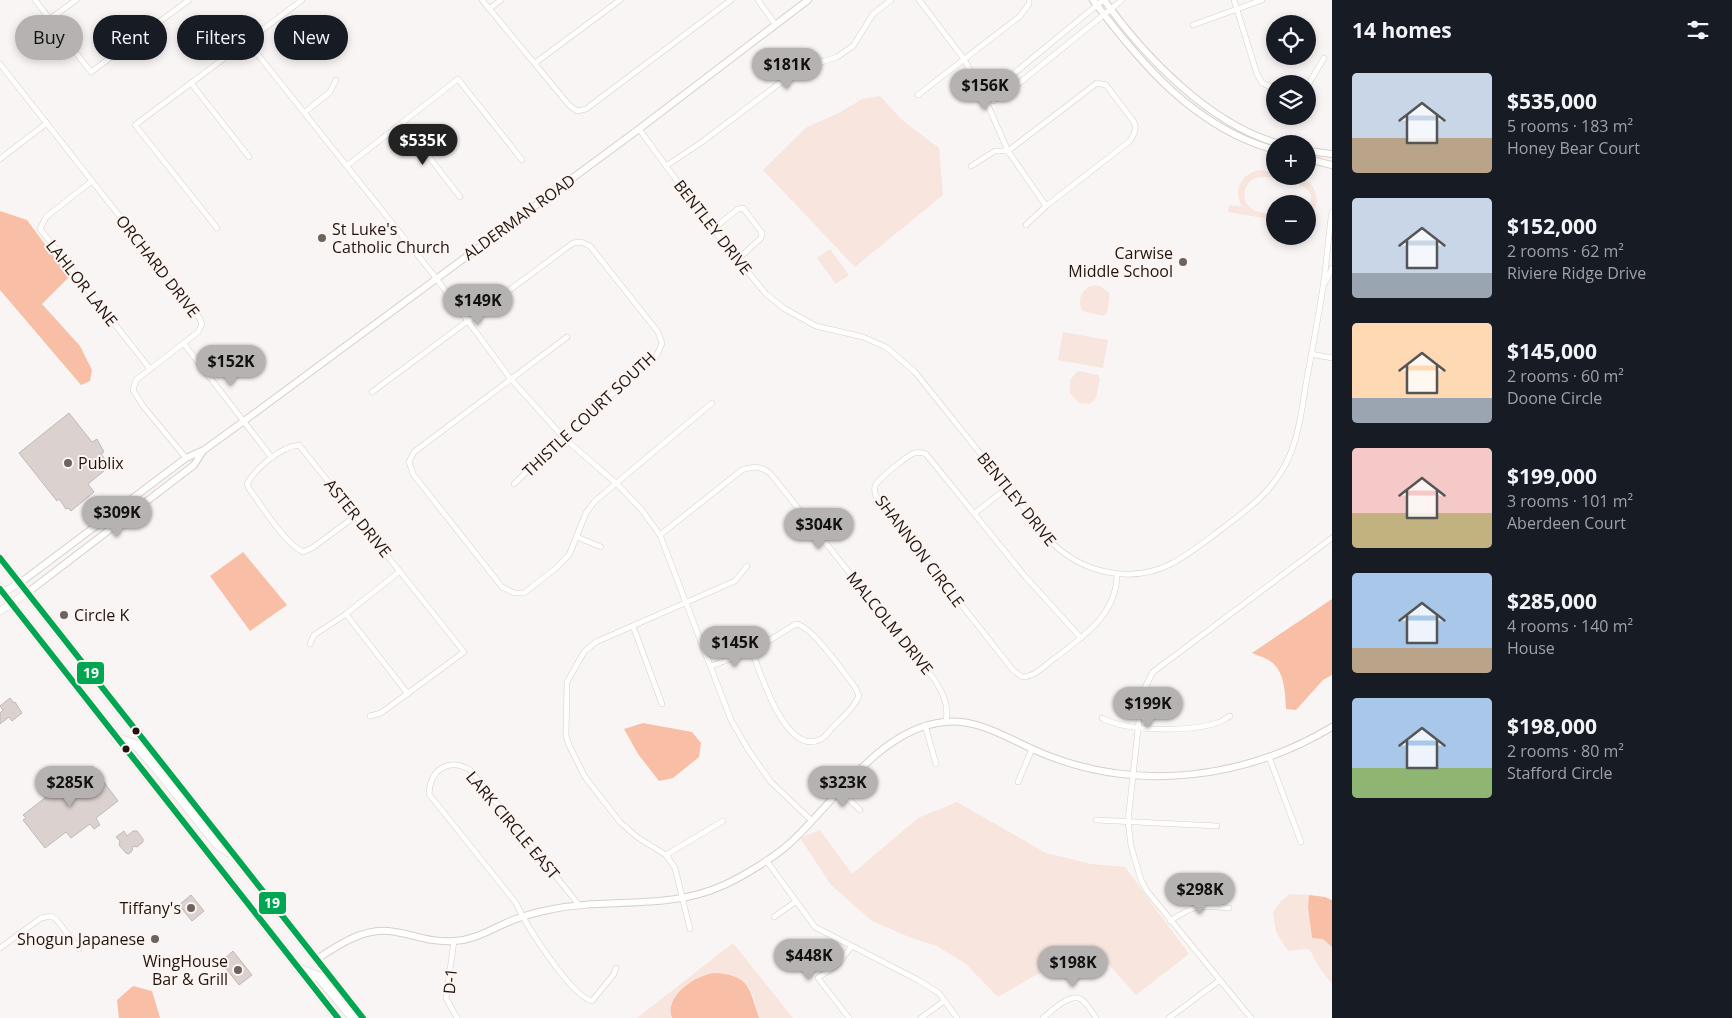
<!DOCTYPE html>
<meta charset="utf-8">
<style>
body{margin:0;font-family:"Open Sans",sans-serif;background:#20242c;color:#f1f3f6;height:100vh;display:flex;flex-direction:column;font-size:19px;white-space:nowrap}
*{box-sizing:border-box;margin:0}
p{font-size:16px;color:#9ea1a6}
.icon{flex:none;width:28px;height:28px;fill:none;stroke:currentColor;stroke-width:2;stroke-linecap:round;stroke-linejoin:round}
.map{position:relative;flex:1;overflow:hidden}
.sheet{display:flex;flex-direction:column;background:#171b24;width:400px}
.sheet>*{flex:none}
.banner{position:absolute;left:15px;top:15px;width:475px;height:45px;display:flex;gap:10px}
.buttons{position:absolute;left:1266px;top:15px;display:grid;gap:10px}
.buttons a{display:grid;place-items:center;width:50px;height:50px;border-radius:50%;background:#171b24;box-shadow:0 2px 8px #0003;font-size:25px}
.price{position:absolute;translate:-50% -42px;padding:0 11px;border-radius:18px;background:#b6b2b2;color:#111;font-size:16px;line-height:32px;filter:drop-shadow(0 1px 2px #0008)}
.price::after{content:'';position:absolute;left:50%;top:30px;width:15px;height:11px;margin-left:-8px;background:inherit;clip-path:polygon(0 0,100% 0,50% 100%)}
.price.selected{background:#222;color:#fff}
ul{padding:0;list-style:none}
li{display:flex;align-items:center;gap:15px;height:125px;padding:0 20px}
li span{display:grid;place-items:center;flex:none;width:140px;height:100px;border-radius:5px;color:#555}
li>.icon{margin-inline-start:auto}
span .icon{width:60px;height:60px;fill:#fffc;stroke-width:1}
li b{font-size:21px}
h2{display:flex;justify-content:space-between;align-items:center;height:60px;padding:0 20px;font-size:21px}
.pill{padding:0 18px;border-radius:22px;background:#171b24;box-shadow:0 2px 8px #0003;font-size:18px;line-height:45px}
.pill.selected{background:#b6b2b2;color:#111}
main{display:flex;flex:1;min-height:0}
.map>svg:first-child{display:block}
</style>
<main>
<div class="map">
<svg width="1332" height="1018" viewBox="0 0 1332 1018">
<rect width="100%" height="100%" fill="#f9f5f4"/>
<g fill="#f8e5de">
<path d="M880 96 902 120 939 148 943 195 855 267 763 170 807 127 839 113 862 99Z"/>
<path d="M1259 170 1275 172V176C1283 176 1292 175 1299 177 1319 183 1322 206 1308 219 1307 210 1314 202 1310 193 1305 182 1266 174 1256 178 1243 183 1240 201 1252 209 1258 213 1268 213 1275 214V220L1228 212 1229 205 1242 207C1233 191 1240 174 1259 170Z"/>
<path d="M830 249 849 275 836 284 817 258Z"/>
<path d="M1095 285 1100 286 1110 294 1107 313 1103 316 1082 311C1077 299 1081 288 1095 285Z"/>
<path d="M1063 332 1108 340 1103 368 1058 360Z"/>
<path d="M1078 371 1098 375 1100 379 1096 398 1090 404 1079 403 1070 393V380Z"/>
<path d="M957 802 1046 853 1091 864 1125 867 1189 954 1136 995 1103 958 1062 952 1043 971 998 997 966 964 937 946 909 937 872 921 831 885 800 838 820 830 852 874 918 818Z"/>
<path d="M1290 894 1309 895 1308 907 1312 937 1323 939 1332 947V984L1319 967 1310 950 1305 949 1288 951 1276 932 1273 913 1281 901Z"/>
<path d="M733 943 793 1018H759C756 1009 755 996 749 988 725 955 661 986 672 1018H637Z"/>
</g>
<g fill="#f9bea6">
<path d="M0 211 27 220 69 277 42 304 80 346 92 370 90 381 81 385 0 290Z"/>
<path d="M243 552 287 605 250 631 210 576Z"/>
<path d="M1332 599V675L1323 680 1296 710 1286 709C1285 693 1285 671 1270 661 1265 657 1258 656 1252 653Z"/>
<path d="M643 723 692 732 701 743 699 757 673 778 659 781 638 754 624 729Z"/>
<path d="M1309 895 1325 897 1332 900V947L1323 939 1312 938 1308 907Z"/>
<path d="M714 973C750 975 749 988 759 1018H672C664 996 694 976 714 973Z"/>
<path d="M133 986 152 991 160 1018H119L117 1000Z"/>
</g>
<g fill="#dbd1ce" stroke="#c2b9b6">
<path d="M69 413 92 442 97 439 104 452 101 454 110 466 88 484 94 492 71 511 68 508 66 509 59 499 57 501 19 453Z"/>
<path d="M10 698 14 703 15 702 22 713 12 721 9 717 0 724V713L3 710 0 706Z"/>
<path d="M92 766 118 801 96 818 100 825 94 829 90 824 71 838 66 832 45 848 23 820 26 818 23 815 78 772 80 775Z"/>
<path d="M124 831 127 836 133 831H137L143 839V842L137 847 133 846 132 851 129 854 126 853 119 845 120 841 116 837Z"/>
<path d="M191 895 204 911 192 921 179 905Z"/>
<path d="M233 951 252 975 239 985 221 962Z"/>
</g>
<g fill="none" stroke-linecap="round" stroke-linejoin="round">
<g stroke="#d8cfcc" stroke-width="6">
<g id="minor">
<path d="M35 0 91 72 189 0"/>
<path d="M482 0 569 105 577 111 586 109 731 0"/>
<path d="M758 0 775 24"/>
<path d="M919 0 964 59 986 101 1008 151 1046 206"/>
<path d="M1103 0 989 94 986 101H993L1017 85 1122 0"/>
<path d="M1234 0 1257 74 1262 83 1275 89"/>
<path d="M489 9 501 0"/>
<path d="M50 19 76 0"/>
<path d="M1193 25 1262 0"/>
<path d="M247 41 436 278 510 378 563 437 617 484 641 509 660 535 731 720 749 751 771 782 811 820"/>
<path d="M535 63 620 0"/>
<path d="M0 64 199 317 202 324 198 332 136 380 133 390 143 406 186 458"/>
<path d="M191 83 249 157"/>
<path d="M1308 85 1324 58"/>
<path d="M918 95 1020 16 1029 4V0"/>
<path d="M305 112 330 92 336 80"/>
<path d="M403 123 460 197"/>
<path d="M639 129 707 222 766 294 785 309 816 326 863 337 886 347 915 372 1052 543C1085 574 1132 584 1173 563 1191 553 1207 540 1223 528 1250 508 1275 489 1289 457 1299 434 1302 408 1306 384 1312 351 1318 319 1323 287 1327 262 1328 237 1332 212"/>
<path d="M0 159 47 123"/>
<path d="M348 165 458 79 522 160"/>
<path d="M666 166 702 142 797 70 837 57 853 46 873 14 891 0"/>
<path d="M971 166 995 151H1008L1097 83 1106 85 1134 122C1137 129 1134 134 1130 141L1046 206 1026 225"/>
<path d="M92 181 46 217 40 229 150 369"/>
<path d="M217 228 135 125 302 0"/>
<path d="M713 229 738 209 743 208 762 233 761 238 738 259"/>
<path d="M1325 283 1332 268"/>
<path d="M567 337 414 452 409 462 413 474 502 587 514 593H524L556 568 569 555 586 513 595 501 712 403"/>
<path d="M184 344 272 458"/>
<path d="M1311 354 1332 358"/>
<path d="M372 392 573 243 581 242 590 246 658 332 662 343 657 355 563 437 514 484"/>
<path d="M975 513 1007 488"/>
<path d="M357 515 312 548 303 552C283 541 264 509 250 490L247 484C255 469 280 447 299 445L464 652 381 713 370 716"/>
<path d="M660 535 742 470C754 466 760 466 770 473L934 679C943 693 949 704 946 722"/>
<path d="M577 537 601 547"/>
<path d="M346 614 408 694"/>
<path d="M796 624C812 626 844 673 855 687L859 696C853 709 842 718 832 728 829 732 825 737 821 739 786 758 760 672 752 651Z"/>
<path d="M633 626 662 704"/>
<path d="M1081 638 1023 574 926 454C922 452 919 452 914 453 907 456 878 479 875 486 874 490 875 494 877 498L1013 670 1022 677C1035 677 1045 665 1055 658 1084 636 1117 614 1117 574"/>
<path d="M310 644 314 635 346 614 400 571"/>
<path d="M711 666 752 651"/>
<path d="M1102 718C1127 732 1189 732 1217 723 1221 722 1226 718 1230 716"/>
<path d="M925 725 936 764"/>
<path d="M1269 757 1301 842"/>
<path d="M1018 782 1032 749"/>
<path d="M840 791 860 810"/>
<path d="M1096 820 1217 826"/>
<path d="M666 855 723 821"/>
<path d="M766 860 815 927 918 980 939 993 957 1018"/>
<path d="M579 905 470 770C448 757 430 770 429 794L516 903C525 924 571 996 592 1001L614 974 616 968"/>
<path d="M774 917 795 902"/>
<path d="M1170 921C1196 904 1199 905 1229 908"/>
<path d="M690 929 675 868 666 855 637 837 620 822 585 777 569 745 566 736 567 682 584 652 596 642 735 581 747 566"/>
<path d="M454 941 446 998 457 1018"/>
<path d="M0 948 41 918 51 916 56 919 79 949"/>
<path d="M849 1018 818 978 838 964 851 947"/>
<path d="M921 1018 944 1001"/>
<path d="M1043 1018C1052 1011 1069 993 1081 999 1087 1003 1092 1012 1096 1018"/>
<path d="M1169 1018 1220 980"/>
<path d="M1251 1018 1147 891 1141 880 1131 846 1128 821 1142 693 1153 672 1332 538"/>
</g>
</g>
<g stroke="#d8cfcc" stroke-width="8">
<g id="tertiary">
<path d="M1093 0C1141 64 1195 128 1275 150"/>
<path d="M1104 0C1145 57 1210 125 1280 144"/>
<path d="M1308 151 1332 154"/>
<path d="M1308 159 1332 165"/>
<path d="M20 583 186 458 204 450 244 421 639 129 808 0"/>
<path d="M27 593 194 465 203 451"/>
<path d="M317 959C338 945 362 929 388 931 412 933 428 943 454 941 474 940 488 931 506 923 519 917 534 913 548 910 607 897 668 911 724 885 742 877 775 857 790 843 835 802 879 729 944 722 982 718 1014 743 1049 756 1142 792 1247 778 1332 727"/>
</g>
</g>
<g stroke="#d8cfcc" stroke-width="8">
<g id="secondary">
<path d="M0 594 20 583"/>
<path d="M0 611 27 593"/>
</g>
</g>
<g stroke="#d8cfcc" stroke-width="10">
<g id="trunk">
<path d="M0 558 363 1018"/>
<path d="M0 589 338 1018"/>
<path d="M116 738 136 745 156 768 216 843 229 852"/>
<path d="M299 969 319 977 353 1018"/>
</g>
</g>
<use href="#minor" stroke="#fefefd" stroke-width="5"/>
<use href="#tertiary" stroke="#fefefd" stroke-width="6"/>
<use href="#secondary" stroke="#fefefd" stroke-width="7"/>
<use href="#trunk" stroke="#fefefd" stroke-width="9"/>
<g stroke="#fcf4f1" stroke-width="10">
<g id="bus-1">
<path d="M0 558 363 1018"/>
<path d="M0 589 338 1018"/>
</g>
</g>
<use href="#bus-1" stroke="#00a651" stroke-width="6"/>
</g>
<g fill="#6d635e" stroke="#fcf4f1" stroke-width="2">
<circle cx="322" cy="238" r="5"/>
<circle cx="1183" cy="262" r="5"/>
<circle cx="68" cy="463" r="5"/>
<circle cx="64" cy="615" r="5"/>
<circle cx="191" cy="908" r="5"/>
<circle cx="155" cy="939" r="5"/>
<circle cx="238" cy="970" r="5"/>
</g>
<g fill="#21140e" stroke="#fcf4f1" stroke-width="2">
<circle cx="136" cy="731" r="4.5"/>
<circle cx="126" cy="749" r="4.5"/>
</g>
<g text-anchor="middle" stroke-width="4" stroke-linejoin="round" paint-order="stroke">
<g font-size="16" fill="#21140e" stroke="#fcf4f1">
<text transform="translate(519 217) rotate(-36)" y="6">ALDERMAN ROAD</text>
<text transform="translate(713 227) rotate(52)" y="6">BENTLEY DRIVE</text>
<text transform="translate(158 266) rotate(52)" y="6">ORCHARD DRIVE</text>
<text transform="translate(82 283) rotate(52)" y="6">LAHLOR LANE</text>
<text transform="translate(589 414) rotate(-43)" y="6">THISTLE COURT SOUTH</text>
<text transform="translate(1017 499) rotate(51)" y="6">BENTLEY DRIVE</text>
<text transform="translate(358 518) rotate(51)" y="6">ASTER DRIVE</text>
<text transform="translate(920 551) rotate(53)" y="6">SHANNON CIRCLE</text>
<text transform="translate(890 623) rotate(51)" y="6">MALCOLM DRIVE</text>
<text transform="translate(513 825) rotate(50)" y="6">LARK CIRCLE EAST</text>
<text transform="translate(450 981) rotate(-85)" y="6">D-1</text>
</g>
<g font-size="16" fill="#21140e" stroke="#fcf4f1" text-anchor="end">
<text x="332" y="235" text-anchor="start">St Luke's<tspan x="332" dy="18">Catholic Church</tspan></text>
<text x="1173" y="259">Carwise<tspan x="1173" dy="18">Middle School</tspan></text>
<text x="78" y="469" text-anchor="start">Publix</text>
<text x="74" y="621" text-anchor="start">Circle K</text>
<text x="181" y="914">Tiffany's</text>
<text x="145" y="945">Shogun Japanese</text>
<text x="228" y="967">WingHouse<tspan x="228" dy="18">Bar &amp; Grill</tspan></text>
</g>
</g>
<g stroke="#fcf4f1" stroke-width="2">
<rect x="76" y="661" width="29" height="24" rx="5" fill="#00a651"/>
<rect x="258" y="891" width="29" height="24" rx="5" fill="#00a651"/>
</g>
<g font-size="14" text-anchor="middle" font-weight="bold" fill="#fff">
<text x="91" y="678">19</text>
<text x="272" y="908">19</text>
</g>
</svg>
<div class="buttons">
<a><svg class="icon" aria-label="locate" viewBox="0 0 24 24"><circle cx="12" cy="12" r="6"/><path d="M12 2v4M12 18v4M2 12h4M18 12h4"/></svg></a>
<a><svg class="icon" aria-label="layers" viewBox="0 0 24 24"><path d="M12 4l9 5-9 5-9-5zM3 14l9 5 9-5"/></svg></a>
<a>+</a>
<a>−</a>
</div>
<b class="price" style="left:787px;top:90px">$181K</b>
<b class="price" style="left:985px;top:111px">$156K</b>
<b class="price selected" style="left:423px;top:166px">$535K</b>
<b class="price" style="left:478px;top:326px">$149K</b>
<b class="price" style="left:231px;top:387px">$152K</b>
<b class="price" style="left:117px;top:538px">$309K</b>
<b class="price" style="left:819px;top:550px">$304K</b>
<b class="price" style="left:735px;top:668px">$145K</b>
<b class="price" style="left:1148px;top:729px">$199K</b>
<b class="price" style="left:70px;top:808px">$285K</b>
<b class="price" style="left:843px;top:808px">$323K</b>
<b class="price" style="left:1200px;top:915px">$298K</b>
<b class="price" style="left:809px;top:981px">$448K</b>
<b class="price" style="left:1073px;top:988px">$198K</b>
<div class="banner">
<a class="pill selected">Buy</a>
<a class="pill">Rent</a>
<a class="pill">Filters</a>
<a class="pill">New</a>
</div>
</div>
<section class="sheet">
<h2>14 homes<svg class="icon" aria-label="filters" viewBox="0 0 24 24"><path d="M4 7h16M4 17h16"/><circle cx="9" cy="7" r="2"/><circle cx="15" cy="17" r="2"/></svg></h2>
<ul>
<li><span style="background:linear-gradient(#c9d6e8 65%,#b9a48a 0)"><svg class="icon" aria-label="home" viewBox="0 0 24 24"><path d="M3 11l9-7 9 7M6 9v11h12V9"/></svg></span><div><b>$535,000</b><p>5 rooms · 183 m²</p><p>Honey Bear Court</p></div></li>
<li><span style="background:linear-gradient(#c9d6e8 75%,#9aa5b1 0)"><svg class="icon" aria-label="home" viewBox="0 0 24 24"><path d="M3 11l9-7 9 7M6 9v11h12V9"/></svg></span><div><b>$152,000</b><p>2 rooms · 62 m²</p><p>Riviere Ridge Drive</p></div></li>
<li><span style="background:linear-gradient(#ffd9b3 75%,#9aa5b1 0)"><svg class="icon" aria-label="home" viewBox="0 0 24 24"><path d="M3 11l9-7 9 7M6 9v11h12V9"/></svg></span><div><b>$145,000</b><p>2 rooms · 60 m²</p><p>Doone Circle</p></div></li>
<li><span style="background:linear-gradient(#f6c9c9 65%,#c2b280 0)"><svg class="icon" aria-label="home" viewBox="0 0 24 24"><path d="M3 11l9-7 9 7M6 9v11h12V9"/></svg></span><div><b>$199,000</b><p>3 rooms · 101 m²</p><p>Aberdeen Court</p></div></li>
<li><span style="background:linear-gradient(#a9c7e8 75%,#b9a48a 0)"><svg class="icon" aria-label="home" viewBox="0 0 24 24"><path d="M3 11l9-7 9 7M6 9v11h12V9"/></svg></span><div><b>$285,000</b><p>4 rooms · 140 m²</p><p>House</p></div></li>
<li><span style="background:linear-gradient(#a9c7e8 70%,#8fb573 0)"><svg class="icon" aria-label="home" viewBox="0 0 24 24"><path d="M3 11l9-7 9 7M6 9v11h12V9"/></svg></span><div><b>$198,000</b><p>2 rooms · 80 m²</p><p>Stafford Circle</p></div></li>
</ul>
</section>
</main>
